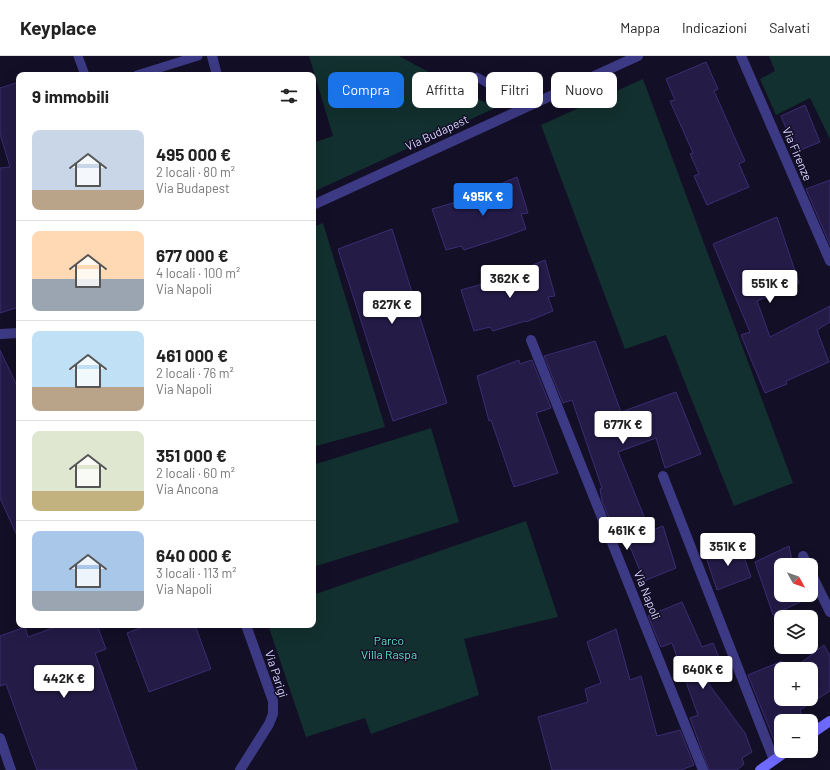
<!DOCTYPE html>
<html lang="it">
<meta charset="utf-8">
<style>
body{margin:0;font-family:Barlow,sans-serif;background:#f2f2f2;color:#222;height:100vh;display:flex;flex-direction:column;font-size:15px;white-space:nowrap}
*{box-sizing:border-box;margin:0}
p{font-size:13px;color:#767676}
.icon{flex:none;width:22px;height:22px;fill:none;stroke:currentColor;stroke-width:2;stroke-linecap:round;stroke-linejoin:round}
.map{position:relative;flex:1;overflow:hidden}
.sheet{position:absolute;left:16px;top:16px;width:300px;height:556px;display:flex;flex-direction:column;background:#fff;border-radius:8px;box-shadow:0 4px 16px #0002}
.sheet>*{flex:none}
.guide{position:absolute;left:328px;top:16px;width:380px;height:36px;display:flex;gap:8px}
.needle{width:26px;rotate:130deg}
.controls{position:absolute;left:774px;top:502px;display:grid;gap:8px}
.controls a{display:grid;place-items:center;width:44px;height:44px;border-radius:8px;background:#fff;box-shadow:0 4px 16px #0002;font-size:20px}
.price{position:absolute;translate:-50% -34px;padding:0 9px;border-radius:4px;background:#fff;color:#222;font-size:13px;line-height:26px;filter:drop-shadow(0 1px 2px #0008)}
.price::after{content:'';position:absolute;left:50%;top:24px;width:12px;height:9px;margin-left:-6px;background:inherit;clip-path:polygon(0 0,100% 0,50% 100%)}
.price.on{background:#1a73e8;color:#fff}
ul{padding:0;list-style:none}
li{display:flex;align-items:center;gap:12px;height:100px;padding:0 16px}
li+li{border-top:1px solid #e0e0e0}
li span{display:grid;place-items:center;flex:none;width:112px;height:80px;border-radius:8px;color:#555}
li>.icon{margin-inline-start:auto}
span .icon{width:48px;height:48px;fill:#fffc;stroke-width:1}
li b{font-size:17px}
h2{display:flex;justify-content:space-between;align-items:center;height:48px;padding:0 16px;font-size:17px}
.pill{padding:0 14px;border-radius:8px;background:#fff;box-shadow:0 4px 16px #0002;font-size:14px;line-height:36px}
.pill.on{background:#1a73e8;color:#fff}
header{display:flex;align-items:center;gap:24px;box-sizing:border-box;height:56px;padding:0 20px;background:#fff;border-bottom:1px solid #e0e0e0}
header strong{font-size:19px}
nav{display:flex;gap:22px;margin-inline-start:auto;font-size:14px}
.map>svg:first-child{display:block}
</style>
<header>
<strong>Keyplace</strong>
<nav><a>Mappa</a><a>Indicazioni</a><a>Salvati</a></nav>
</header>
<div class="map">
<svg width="830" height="714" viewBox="0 0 830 714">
<rect width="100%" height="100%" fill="#130f26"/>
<g fill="#12302f">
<path d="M309 0H399L495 52 313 136V87L333 80Z"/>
<path d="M769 0H830V83L810 42 776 59 760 23 775 15Z"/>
<path d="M643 23 793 427 734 450 666 279 625 293 541 69Z"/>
<path d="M323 167 385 371 313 391V171Z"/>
<path d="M431 372 459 466 313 511V409Z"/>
<path d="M526 465 558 561 464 583 479 639 371 678 365 662 306 681 268 569H313V539Z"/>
</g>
<g fill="#241b47" stroke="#3b2d73">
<path d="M706 6 718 33 714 35 745 105 739 108 749 131 707 149 694 120 699 118 690 98 693 97 670 45 675 44 666 23Z"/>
<path d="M19 26V251L0 257V112L10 111 0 78V32Z"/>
<path d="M805 49 820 86 796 96 781 60Z"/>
<path d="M517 121 528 157 521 158 526 173 504 181 464 194 461 190 446 194 432 153 485 138 484 135Z"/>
<path d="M830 124V189L806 133Z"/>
<path d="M777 161 799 227 757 245 770 281 830 250V266L817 274 829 306 786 325 787 328 765 337 741 279 750 276 713 188Z"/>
<path d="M392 173 447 347 393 365 338 193Z"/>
<path d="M545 204 555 240 548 241 553 255 526 266 525 265 493 275 490 271 474 275 461 234 496 224Z"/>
<path d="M595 285 621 356 676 336 701 398 665 412 656 382 618 396 650 475 663 470 676 512 644 525 621 468 613 471 602 445 600 433 602 432 572 344 563 347 544 300Z"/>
<path d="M0 294 19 334V484L0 442Z"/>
<path d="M519 304 520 308 532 304 551 352 536 357 558 417 514 431 491 364 489 365 477 320Z"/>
<path d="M739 487 751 521 717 534 706 501Z"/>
<path d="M789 490 793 509H781V539H800L802 545 773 559 755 506Z"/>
<path d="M682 546 702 591 713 587 726 619 708 627 745 677 752 696 742 702 744 708 737 714H709L690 662 698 659 672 587 661 591 648 560Z"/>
<path d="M61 569H97L106 593 95 597 137 714H37L6 628 0 630V580L25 571 28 581Z"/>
<path d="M148 569H195L211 613 149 636 127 577Z"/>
<path d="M616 573 630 624 641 620 657 680 680 674 694 709 681 714H552L538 661 588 646 585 633 601 627 587 586Z"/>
<path d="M824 589 830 600V635L800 654 804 665H781V691L778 694 748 619 782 605 785 613H781V643H811V613H793Z"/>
</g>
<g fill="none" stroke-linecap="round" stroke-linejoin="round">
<g stroke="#3d3a85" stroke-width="9">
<path d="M78 0 85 19"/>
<path d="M137 19 198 0"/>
<path d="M477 21 514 43 521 54"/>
</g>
<g stroke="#3d3a85" stroke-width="10">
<path d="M212 0 217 19"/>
<path d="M741 0 830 205"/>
<path d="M313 149 638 0"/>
<path d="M0 278 19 277"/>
<path d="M531 284 703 714"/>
<path d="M663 420 774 704"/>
<path d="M803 500 807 509"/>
<path d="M811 517 830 556"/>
<path d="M0 682 11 714"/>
<path d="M240 714 269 668 273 658V645L246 569"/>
</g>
<g stroke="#6f6bff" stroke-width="10">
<path d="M811 678 830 665"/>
<path d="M760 714 787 695"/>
</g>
</g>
<g text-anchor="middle" stroke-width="3" stroke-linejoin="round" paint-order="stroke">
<g font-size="12" fill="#d9d4ff" stroke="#130f26">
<text transform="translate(437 77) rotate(-25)" y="4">Via Budapest</text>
<text transform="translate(797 98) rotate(67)" y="4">Via Firenze</text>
<text transform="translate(647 539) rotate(68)" y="4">Via Napoli</text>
<text transform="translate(276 618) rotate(72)" y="4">Via Parigi</text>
</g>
<g font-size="12" fill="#5fe0c0" stroke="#130f26">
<text x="389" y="589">Parco<tspan x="389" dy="14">Villa Raspa</tspan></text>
</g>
</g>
</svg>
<div class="controls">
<a><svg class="needle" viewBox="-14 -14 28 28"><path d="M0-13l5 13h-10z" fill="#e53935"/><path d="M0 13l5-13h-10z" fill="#767676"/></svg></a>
<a><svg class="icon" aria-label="layers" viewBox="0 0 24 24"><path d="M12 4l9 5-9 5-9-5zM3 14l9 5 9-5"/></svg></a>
<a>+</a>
<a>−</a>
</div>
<b class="price on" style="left:483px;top:161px">495K €</b>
<b class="price" style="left:510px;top:243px">362K €</b>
<b class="price" style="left:770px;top:248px">551K €</b>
<b class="price" style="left:392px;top:269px">827K €</b>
<b class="price" style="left:623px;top:389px">677K €</b>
<b class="price" style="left:627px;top:495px">461K €</b>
<b class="price" style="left:728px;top:511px">351K €</b>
<b class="price" style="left:703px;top:634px">640K €</b>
<b class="price" style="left:64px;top:643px">442K €</b>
<div class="guide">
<a class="pill on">Compra</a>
<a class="pill">Affitta</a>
<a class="pill">Filtri</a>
<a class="pill">Nuovo</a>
</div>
<section class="sheet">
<h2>9 immobili<svg class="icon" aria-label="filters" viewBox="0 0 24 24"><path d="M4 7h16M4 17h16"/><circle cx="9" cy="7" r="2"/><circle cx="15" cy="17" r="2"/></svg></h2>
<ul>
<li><span style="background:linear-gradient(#c9d6e8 75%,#b9a48a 0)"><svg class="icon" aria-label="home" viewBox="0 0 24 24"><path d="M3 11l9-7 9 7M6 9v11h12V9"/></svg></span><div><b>495 000 €</b><p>2 locali · 80 m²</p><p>Via Budapest</p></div></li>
<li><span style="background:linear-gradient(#ffd9b3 60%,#9aa5b1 0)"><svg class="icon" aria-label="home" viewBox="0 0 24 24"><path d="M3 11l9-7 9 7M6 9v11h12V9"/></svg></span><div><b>677 000 €</b><p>4 locali · 100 m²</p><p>Via Napoli</p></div></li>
<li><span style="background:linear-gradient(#bfe0f5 70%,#b9a48a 0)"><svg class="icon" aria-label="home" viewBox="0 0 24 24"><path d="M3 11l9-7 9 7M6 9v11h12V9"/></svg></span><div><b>461 000 €</b><p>2 locali · 76 m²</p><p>Via Napoli</p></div></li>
<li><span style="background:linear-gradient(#dfe7d0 75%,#c2b280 0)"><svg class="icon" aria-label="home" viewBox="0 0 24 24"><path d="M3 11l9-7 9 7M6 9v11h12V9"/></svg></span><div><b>351 000 €</b><p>2 locali · 60 m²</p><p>Via Ancona</p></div></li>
<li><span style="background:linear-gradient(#a9c7e8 75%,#9aa5b1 0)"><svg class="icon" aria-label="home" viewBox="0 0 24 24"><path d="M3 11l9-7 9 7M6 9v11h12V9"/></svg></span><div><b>640 000 €</b><p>3 locali · 113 m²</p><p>Via Napoli</p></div></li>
</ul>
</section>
</div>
